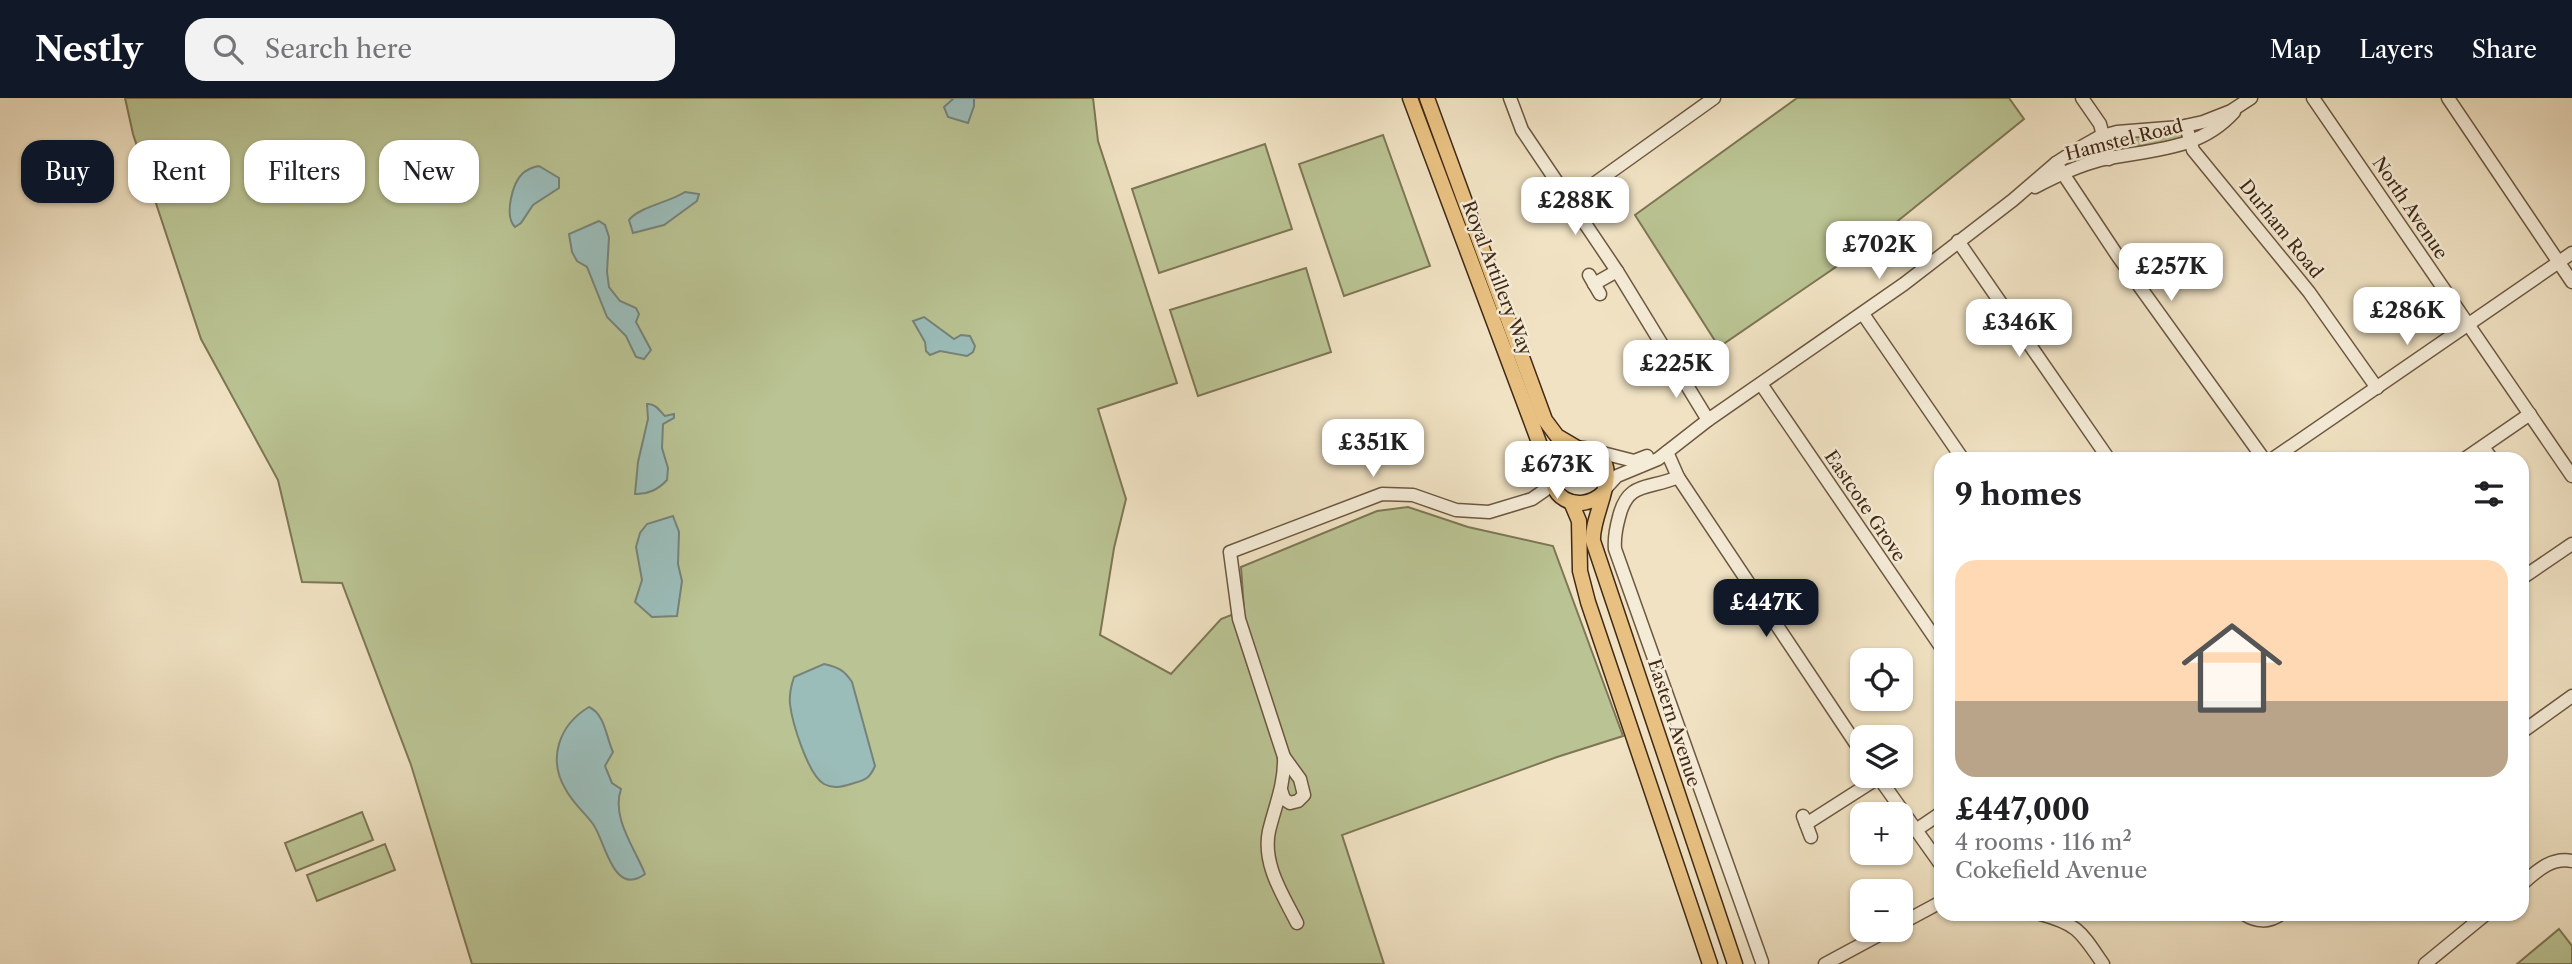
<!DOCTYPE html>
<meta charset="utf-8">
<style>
body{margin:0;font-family:"Libre Caslon Text",serif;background:#f2f2f2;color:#202124;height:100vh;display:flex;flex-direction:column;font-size:26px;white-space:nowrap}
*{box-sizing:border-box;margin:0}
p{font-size:23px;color:#757577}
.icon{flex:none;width:38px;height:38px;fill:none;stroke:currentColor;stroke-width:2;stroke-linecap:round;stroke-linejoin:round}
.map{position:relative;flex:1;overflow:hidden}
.panel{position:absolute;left:1934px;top:354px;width:595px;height:469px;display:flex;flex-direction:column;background:#fff;border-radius:21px;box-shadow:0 2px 5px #0004}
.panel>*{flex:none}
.hud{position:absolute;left:21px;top:42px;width:665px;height:63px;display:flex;gap:14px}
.tools{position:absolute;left:1850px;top:550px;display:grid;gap:14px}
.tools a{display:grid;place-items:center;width:63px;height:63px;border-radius:14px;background:#fff;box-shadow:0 2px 5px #0004;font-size:35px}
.price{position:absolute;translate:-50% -60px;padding:0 16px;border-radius:14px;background:#fff;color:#222;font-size:23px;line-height:46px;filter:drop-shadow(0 2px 4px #0008)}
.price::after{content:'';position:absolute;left:50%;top:42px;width:21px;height:16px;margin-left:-10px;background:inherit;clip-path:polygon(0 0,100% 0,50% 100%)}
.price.current{background:#111827;color:#fff}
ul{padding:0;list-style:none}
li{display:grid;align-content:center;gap:14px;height:371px;padding:0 21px}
li span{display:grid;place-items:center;height:217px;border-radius:21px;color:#555}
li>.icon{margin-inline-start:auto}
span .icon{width:126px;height:126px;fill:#fffc;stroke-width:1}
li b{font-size:30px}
h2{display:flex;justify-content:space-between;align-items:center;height:84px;padding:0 21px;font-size:30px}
.pill{padding:0 24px;border-radius:21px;background:#fff;box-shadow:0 2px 5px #0004;font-size:24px;line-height:63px}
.pill.current{background:#111827;color:#fff}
header{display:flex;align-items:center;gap:42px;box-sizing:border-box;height:98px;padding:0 35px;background:#111827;color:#fff}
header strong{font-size:33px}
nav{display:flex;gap:38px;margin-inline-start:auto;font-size:24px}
.search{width:490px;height:63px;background:#f2f2f2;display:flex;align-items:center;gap:18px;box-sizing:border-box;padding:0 24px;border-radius:21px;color:#757577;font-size:26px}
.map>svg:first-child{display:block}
</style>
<header>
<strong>Nestly</strong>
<div class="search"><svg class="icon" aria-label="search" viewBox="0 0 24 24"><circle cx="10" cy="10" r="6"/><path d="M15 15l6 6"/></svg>Search here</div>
<nav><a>Map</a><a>Layers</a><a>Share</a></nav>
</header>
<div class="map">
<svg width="2572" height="866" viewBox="0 0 2572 866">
<rect width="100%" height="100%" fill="#f0e2c3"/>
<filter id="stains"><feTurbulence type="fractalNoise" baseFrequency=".00286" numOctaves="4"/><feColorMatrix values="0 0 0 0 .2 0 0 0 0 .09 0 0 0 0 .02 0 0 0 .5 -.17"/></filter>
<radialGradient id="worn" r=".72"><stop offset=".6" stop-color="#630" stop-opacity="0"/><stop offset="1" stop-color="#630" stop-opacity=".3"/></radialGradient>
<g fill="#bac393" stroke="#7e7654" stroke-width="2">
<path d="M125 0H1093L1098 43 1177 285 1098 311 1126 401 1114 450 1100 537 1171 576 1221 521 1244 512 1241 469 1377 413 1408 409 1468 429 1553 448 1623 638 1557 659 1342 737 1384 866H472L411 667 342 485 302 484 278 382 201 241 133 36Z"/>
<path d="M1797 0H2009L2024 21 1868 147 1719 249 1635 117Z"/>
<path d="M2181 32 2183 40 2124 53 2121 37Z"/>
<path d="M1383 37 1430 168 1344 198 1299 66Z"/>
<path d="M1265 46 1292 131 1159 175 1132 91Z"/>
<path d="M1306 170 1331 254 1198 298 1170 212Z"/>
<path d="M362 714 373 742 296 773 285 745Z"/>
<path d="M385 746 395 772 317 803 307 777Z"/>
<path d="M2559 831 2572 848V866H2517Z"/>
</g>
<g fill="#9bbdba" stroke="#778278" stroke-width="2">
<path d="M954 0H974V8L968 25 948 19 944 9Z"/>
<path d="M539 68 559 80V90L533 107 521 125 515 129C504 118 512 85 523 75 528 71 533 69 539 68Z"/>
<path d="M685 94 699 96 697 103 664 127 633 135 629 122C639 109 670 104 685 94Z"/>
<path d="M599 123 605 127 609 139 607 174 609 189 620 203 636 210 639 216 636 224 651 252 644 261 636 259 626 238 607 219 587 169 577 163 572 154 569 136Z"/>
<path d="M924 219 954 241 961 237 970 238 975 248 973 254 967 258 940 253 930 257 926 253 925 244 913 223Z"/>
<path d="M647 306C655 305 660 313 665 318L674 316V320L663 326 662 350 668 370 667 382C659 391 647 397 635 396L638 364 648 321Z"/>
<path d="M673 418 679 434 678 466 682 483 677 518 652 519 635 504 642 482 636 449 640 435 647 426Z"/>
<path d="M824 566C838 569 844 572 852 584L875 668C869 682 864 682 851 686 841 689 833 691 824 686 808 677 792 624 790 606 789 596 791 588 794 579Z"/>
<path d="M589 609C605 616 606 639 613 654L605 668 612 685 621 691C611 720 635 750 645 776 613 800 605 742 593 726 584 714 573 705 566 692 547 661 559 627 589 609Z"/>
</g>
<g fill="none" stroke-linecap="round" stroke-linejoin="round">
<g stroke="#6d5741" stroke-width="15">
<g id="minor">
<path d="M1510 0 1522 32 1617 173 1708 322"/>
<path d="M2082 0 2100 26 2109 61"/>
<path d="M2313 0 2572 378"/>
<path d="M2448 0 2572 184"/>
<path d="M2186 28 2193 52 2309 194 2377 290"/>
<path d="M2056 65 2117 157 2263 360"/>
<path d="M2035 89C2056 78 2077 68 2100 62 2149 51 2198 54 2234 14"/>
<path d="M1570 103 1714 0"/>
<path d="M1958 143 2108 360"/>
<path d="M1589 177 1600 196"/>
<path d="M1594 186 1617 173"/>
<path d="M1863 216 1962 360"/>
<path d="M1761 286 1941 549"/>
<path d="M2483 349 2491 360"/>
<path d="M1591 352 1634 363 1647 358"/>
<path d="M1667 354 1678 379 1862 655"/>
<path d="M2274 360 2572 155"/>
<path d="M2466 360 2530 316"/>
<path d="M1678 379C1649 392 1628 382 1619 419 1616 430 1614 440 1615 451L1762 864"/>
<path d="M1606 390 1617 378 1658 361 1708 322 1904 186 2013 102 2056 65 2076 52 2099 39 2117 34 2180 29 2203 24 2231 13 2251 0"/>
<path d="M2522 480 2572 446"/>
<path d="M2522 634 2572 598"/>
<path d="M1877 677 1941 767"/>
<path d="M1281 692 1284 701 1290 705 1298 703 1304 697 1300 681 1284 659"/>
<path d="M1803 718 1811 739"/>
<path d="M1806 726 1878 680"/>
<path d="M1916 732 1941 715"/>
<path d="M2522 786C2537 773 2551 759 2572 763"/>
<path d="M2040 816C2078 826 2081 834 2103 866"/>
<path d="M2244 816C2256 824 2269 825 2281 816"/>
<path d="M1297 825C1283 797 1262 766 1269 733 1275 708 1285 686 1284 659L1239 521 1230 454 1382 396 1413 397 1456 412 1489 414 1532 401 1545 392 1552 379"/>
<path d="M1900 826 1941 804"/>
<path d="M1825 866 1890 831"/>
<path d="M2425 866 2486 816"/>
</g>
</g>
<g stroke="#412916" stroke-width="17">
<g id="major">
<path d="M1410 0 1540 347 1553 372"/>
<path d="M1427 0 1545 322 1557 338 1579 351"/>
<path d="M1603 395C1579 418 1541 398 1556 367 1559 359 1567 352 1576 351 1583 350 1591 352 1597 356 1622 374 1591 416 1593 443L1735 866"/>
<path d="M1571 404 1579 423 1580 473 1588 504 1710 866"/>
</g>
</g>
<use href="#minor" stroke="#f5ecd8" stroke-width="12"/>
<use href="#major" stroke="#e8c182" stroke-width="14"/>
</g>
<g text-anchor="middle" stroke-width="5" stroke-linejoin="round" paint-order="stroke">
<g font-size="18" fill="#412916" stroke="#f5ecd8">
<text transform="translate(2124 42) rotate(-14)" y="6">Hamstel Road</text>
<text transform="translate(2410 110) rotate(56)" y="6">North Avenue</text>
<text transform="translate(2281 131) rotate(51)" y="6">Durham Road</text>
<text transform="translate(1497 180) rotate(69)" y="6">Royal Artillery Way</text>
<text transform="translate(1865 408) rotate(56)" y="6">Eastcote Grove</text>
<text transform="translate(1674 625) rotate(72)" y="6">Eastern Avenue</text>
</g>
</g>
<rect width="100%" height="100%" filter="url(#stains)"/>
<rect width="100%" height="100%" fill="url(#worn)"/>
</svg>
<div class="tools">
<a><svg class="icon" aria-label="locate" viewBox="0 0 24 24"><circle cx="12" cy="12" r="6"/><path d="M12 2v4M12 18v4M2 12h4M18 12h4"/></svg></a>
<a><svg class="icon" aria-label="layers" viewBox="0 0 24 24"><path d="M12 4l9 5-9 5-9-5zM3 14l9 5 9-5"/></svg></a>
<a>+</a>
<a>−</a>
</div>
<b class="price" style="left:1575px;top:139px">£288K</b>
<b class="price" style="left:1879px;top:183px">£702K</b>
<b class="price" style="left:2171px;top:205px">£257K</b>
<b class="price" style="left:2407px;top:249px">£286K</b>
<b class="price" style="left:2019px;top:261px">£346K</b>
<b class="price" style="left:1676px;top:302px">£225K</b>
<b class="price" style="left:1373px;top:381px">£351K</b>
<b class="price" style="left:1557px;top:403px">£673K</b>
<b class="price current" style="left:1766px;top:541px">£447K</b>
<div class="hud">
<a class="pill current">Buy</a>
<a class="pill">Rent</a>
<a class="pill">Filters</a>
<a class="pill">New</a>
</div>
<section class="panel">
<h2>9 homes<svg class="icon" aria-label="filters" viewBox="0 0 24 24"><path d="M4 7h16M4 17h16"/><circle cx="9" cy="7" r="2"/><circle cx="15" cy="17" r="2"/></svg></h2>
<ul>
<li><span style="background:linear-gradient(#ffd9b3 65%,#b9a48a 0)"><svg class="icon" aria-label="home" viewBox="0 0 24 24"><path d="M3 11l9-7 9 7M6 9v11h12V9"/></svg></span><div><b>£447,000</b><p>4 rooms · 116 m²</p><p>Cokefield Avenue</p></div></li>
</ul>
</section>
</div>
